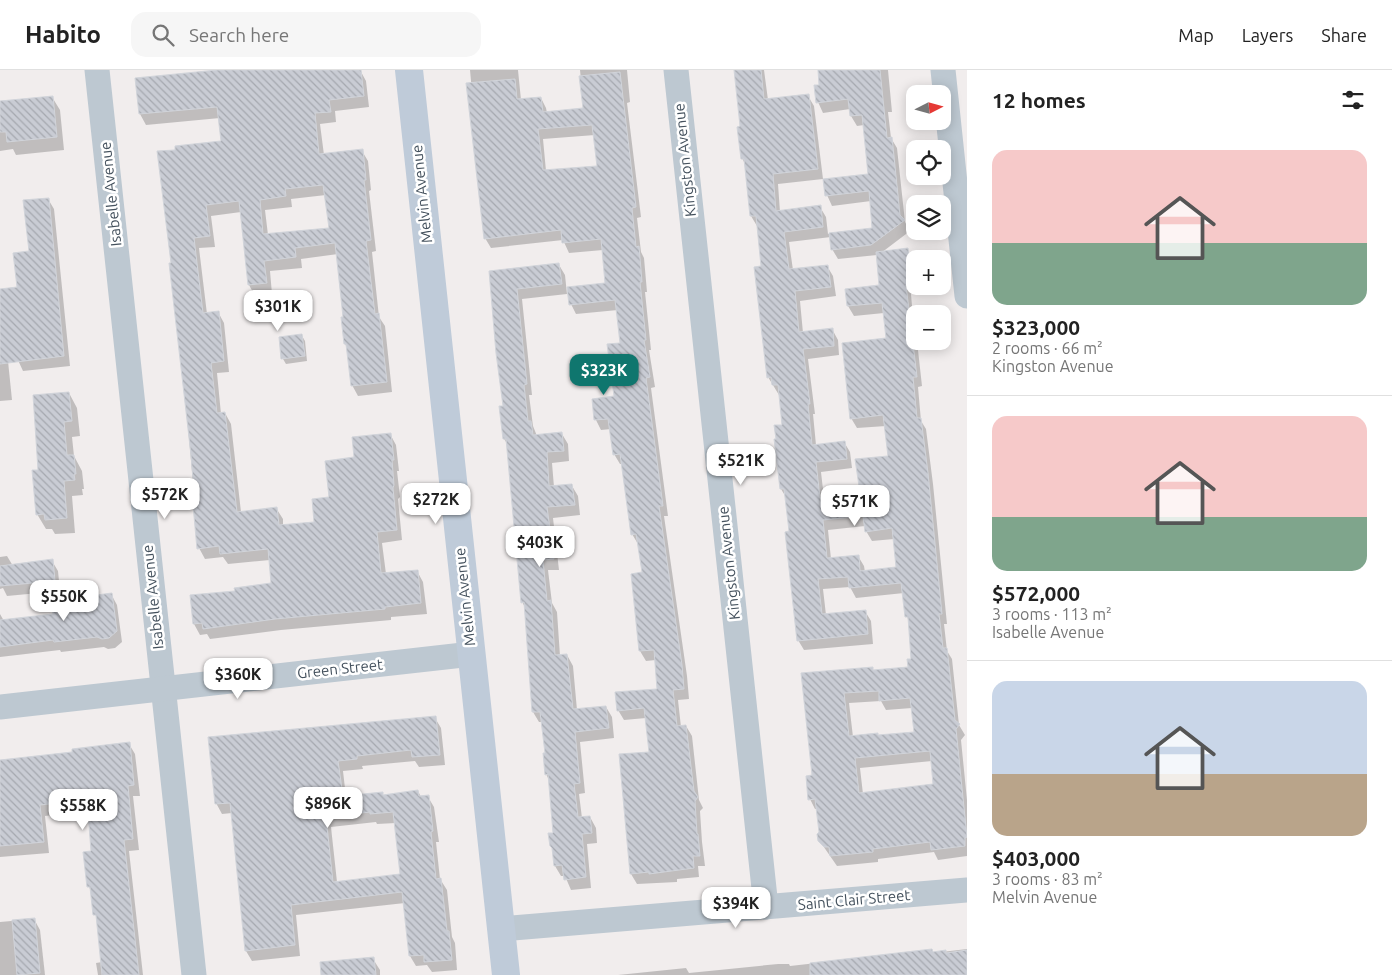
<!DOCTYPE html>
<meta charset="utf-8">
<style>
body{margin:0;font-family:Ubuntu,sans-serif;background:#f6f6f6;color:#222;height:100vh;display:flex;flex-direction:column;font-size:19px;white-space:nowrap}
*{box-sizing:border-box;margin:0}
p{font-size:16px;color:#767676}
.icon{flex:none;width:28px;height:28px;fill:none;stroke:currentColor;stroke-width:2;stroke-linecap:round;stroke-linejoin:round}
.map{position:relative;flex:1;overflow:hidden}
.side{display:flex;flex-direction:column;background:#fff;width:425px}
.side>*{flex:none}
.needle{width:32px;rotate:84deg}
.controls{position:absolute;left:906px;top:15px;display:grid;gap:10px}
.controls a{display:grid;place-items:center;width:45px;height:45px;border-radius:10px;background:#fff;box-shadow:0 2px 12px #0003;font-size:25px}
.price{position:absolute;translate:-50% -42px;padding:0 11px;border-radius:10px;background:#fff;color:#222;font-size:16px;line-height:32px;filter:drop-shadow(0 1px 2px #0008)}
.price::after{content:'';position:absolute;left:50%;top:30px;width:15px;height:11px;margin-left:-8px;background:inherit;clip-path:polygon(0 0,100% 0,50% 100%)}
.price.on{background:#0f766e;color:#fff}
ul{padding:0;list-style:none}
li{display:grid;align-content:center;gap:10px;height:265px;padding:0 25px}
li+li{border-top:1px solid #e0e0e0}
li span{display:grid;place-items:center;height:155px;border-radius:15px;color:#555}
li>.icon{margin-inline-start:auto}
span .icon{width:90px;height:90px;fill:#fffc;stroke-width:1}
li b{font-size:21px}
h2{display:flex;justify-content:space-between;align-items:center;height:60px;padding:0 25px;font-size:21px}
header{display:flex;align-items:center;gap:30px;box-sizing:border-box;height:70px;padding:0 25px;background:#fff;border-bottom:1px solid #e0e0e0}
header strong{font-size:24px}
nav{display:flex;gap:28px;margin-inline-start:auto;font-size:18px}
.search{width:350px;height:45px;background:#f6f6f6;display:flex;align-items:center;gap:12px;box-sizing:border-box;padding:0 18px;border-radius:15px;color:#767676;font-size:19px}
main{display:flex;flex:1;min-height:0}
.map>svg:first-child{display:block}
</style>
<header>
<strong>Habito</strong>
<div class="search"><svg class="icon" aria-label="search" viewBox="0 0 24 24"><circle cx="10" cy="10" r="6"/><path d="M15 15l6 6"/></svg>Search here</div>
<nav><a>Map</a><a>Layers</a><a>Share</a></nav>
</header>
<main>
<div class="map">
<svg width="967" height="905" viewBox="0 0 967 905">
<defs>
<pattern id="building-back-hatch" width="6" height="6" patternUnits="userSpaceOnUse" patternTransform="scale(1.25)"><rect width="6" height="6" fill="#c9ccd4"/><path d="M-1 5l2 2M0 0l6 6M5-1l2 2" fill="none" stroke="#a5a8af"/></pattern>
</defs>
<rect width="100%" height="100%" fill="#f1eded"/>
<g fill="#0003" fill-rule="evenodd">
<path d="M227 0H360L366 11 369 37 335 41 336 52 320 54 324 85 362 81 368 91 371 120 369 121 376 181 372 182 379 247 385 256 392 322 358 326 352 315 348 279 345 274V248L338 184 301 189 302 198 270 201 272 224 255 226 249 215 241 142 211 146 215 177 199 178 207 244 218 242 224 253 229 302 217 303 221 344 225 343 231 354 241 442 276 438 283 449V456L316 453 356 388 390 364 396 375 399 401H397L400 427 398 429 402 470 382 473 386 504 417 501 423 512 427 544 391 547V550L281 560 210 569 207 564 200 565 194 554 236 522 272 514 270 490 228 494 223 487 205 489 199 478 173 194 176 81 223 72 220 48 146 55 140 44 136 9ZM326 125 330 159 268 165 265 140 292 137 291 129Z"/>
<path d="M470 0H518L521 30 541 28 546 38 547 43 584 40 580 0H627L630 32 627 33 641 147 637 148 641 182 644 188 647 222H645L651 280H649L655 317 651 318 668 446H664L687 606 689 629 678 630 681 657 686 656 692 666 699 730 703 738 700 741 702 772 705 796H698L699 807 677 809V812L637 814 631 804 650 683 646 648 624 650 618 640 658 620 656 590 646 591 640 581 643 503 638 474 632 464 623 394H620L614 384 611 359 601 360 596 350 615 328 621 274 618 240 576 244 571 234 607 214 603 180 569 183 563 170 491 178 485 168ZM595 65 598 97 546 101 543 69Z"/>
<path d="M735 0H764L768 30 808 26 814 36 823 109 778 114 780 142 820 137 826 147 828 164 874 159 871 131 832 136 827 125 870 105 864 55 857 56 851 46 850 39 823 43 818 32 821 16 819 0H888L892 42H888L891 68 897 78 905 152 910 161 881 183 907 180 913 190 917 224H911L915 271H917L922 316 918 317 921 351 926 359 933 414 947 554H944L947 581 952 589 959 655 965 665 961 670 967 730V786L938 790 934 782 878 789V792L837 796 819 770 820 763 818 739H815L810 729 813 706 802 604 872 598 874 601 909 598 912 590 909 551 907 547 904 523 856 528 850 517 823 519 826 545 865 541 871 551 873 574 804 580 798 570 787 429 781 419 784 356 780 325H779L768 307 762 197 757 156 751 146 746 96 742 88 741 58ZM831 167 832 179 838 189 877 185 881 216 848 236 854 246 884 243 887 269 851 348 857 358 886 356 889 387 861 424 824 428 821 402 852 398 850 382 844 372 816 375 813 344H815L808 289 839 285 838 270 832 259 803 263 800 231 836 226 833 206 827 196 793 200 789 172ZM865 456 866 461 872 471 894 469 897 498 865 502 864 496 858 486 831 489 828 460ZM881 631 886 640 912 638 915 663 853 667 849 633ZM932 691 934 715 863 724 860 698Z"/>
<path d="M52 27 60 40 64 80 16 85 13 79 0 81V33Z"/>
<path d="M48 129 54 139 70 296 23 301 0 251V220L18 218Z"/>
<path d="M559 195 565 205 567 224 522 229 532 325H529L533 356 537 366 562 364 568 374 569 391 552 393 554 417 572 416 578 426 580 445 553 448 559 500H548L552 533 557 542 560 586 567 585 573 596 577 640 606 637 612 647 614 668 580 672 585 723 579 724 582 748 590 747 596 758 597 773 587 774 591 818 571 820 565 806H561L555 796 554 764 549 710 546 704V684L543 652H539L533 642 526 539 522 532 508 375 504 369V337L490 202Z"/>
<path d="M302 266 305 271 307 291 286 294 283 289Z"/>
<path d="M0 281 8 291 12 330 0 331Z"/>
<path d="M69 323 77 338 80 366 72 367 74 386 82 401 84 419H82L83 425 72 426 75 463 55 464 52 459H46L37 444 40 401Z"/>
<path d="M7 486 13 496 52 491 58 501 60 521 7 526 3 518 0 519V487Z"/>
<path d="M111 524 117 535 122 572 115 578 108 579 104 577 61 582 60 580 0 587V544L4 551 54 545Z"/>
<path d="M435 648 441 658 445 695 419 697 415 691 362 696 363 699 343 701 346 727 383 726 418 721 421 727H428L434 737 439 772H436L440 809 447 820 452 867 455 873 457 900 432 902 427 895 416 896 410 886 405 833 296 845 300 886 252 891 246 881 232 743 222 744 216 733ZM376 752 377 754 396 753 402 805 337 812 331 757Z"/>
<path d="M129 674 135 684 140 726H133L139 780 129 781 143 905H98L96 893 102 892 97 849 95 844 92 823 89 817 92 782 89 741 45 746 49 783 0 787V691L73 683Z"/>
<path d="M34 849 40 860 45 905H0V852Z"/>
<path d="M967 879V905H618L686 898 689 903 778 894H789L790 896 932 880 933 883Z"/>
<path d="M373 889 380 900V905H351Z"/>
</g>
<g fill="url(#building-back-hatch)" stroke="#d1d4da" fill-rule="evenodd">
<path d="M217 0H361L364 26 329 30 331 42 315 43 319 84 363 79 366 110H364L371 170 366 171 375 244 379 243 387 312 351 316 346 274H344L341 247H343L335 173 295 178 296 187 264 191 267 213 248 215 239 131 206 135 210 166 194 168 203 243 219 241 224 291 211 293 217 343 225 342 237 442 277 437 279 455 314 452 312 429 329 427 325 391 354 387 352 367 391 363 394 390H392L394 415 393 418 397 460 377 462 381 503 418 500 421 533 385 537V539L275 549 203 559 202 553 193 554 190 525 235 521 234 518 271 513 268 479 220 484 219 476 197 479 193 435H195L191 385 169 193H171L157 81 175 80V76L221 71 217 37 139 44 135 8ZM323 115 329 158 263 164 260 130 286 126 285 119Z"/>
<path d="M734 0H761L764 29 809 24 818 99 773 104 776 141 821 135 823 157 784 162 789 199 828 195 831 217 795 221 799 262 833 258 834 276 803 279 810 334H808L812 375 845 371 847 389 816 392 820 428 860 423 855 389 888 386 883 345 850 349 842 273 886 268 882 233 847 236 845 219 879 215 876 182 908 178 912 214 906 215 917 307H913L917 348H921L928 403 942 544H939L943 578H947L955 650 960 654 956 659 967 767 965 768V776L931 780 930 772 873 779V782L830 786 829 777H824L818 771 817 764 819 762 815 729 808 730 806 706 812 705 801 603 873 597V600L908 597 907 589H911L908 547H905L901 513 849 518 848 507 818 509 822 544 866 540 868 564 797 571 785 462 789 461 784 419H780L774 369H776L774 355H782L778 315H772L771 307 767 308 754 197 761 196 756 146H750L744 89H741L737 57 740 56ZM863 446 865 462 892 458 896 497 860 501 859 485 827 488 823 450ZM879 621V631L910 628 914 662 878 665V663L849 666 844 623ZM930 681 933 714 859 723 855 688Z"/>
<path d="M818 0H880L887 68 892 67 900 145 905 150 871 175 831 180 829 163 872 158 869 121 825 126 823 109 868 104 862 45 850 46 848 29 816 33 814 15H819Z"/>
<path d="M620 2 636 137 632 138 636 177 639 176 642 212H640L646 270H644L650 307 646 308 663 436H659L682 595 684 619 673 620 677 656 686 655 694 721 698 727 695 731 697 764H698L700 786H693L694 798 649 804V802L630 804 619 684 649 682 644 638 617 641 615 622 657 619 654 580 639 581 631 504 642 502 636 464 631 465 620 384 613 385 608 349 594 350 592 329 614 326 607 274 620 273 615 230 569 235 567 217 605 213 601 169 562 173 561 160 484 169 466 13 515 9 517 29 541 27 543 42 583 38 579 6ZM592 55 597 96 543 100 538 59Z"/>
<path d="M53 26 57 67 7 72 6 62H0V31Z"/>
<path d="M49 128 64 286 0 294V219L17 217 13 183 29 181 23 130Z"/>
<path d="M559 193 562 214 517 219 527 314 524 315 528 351H531L533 365 562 362 564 381 547 382 549 416 572 414 575 435 547 437 554 489 543 490 547 531 551 530 555 585 567 584 573 639 606 636 609 658 575 662 580 713 574 714 578 747 590 746 592 763 582 764 586 807 564 810 562 795 554 796 552 778 550 776 548 763H553L548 704 545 705 543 683H545L540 642H532L524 532 521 533 506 369H503L499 336H503L496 283 489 201Z"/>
<path d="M302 264 305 286 281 289 279 267Z"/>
<path d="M69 322 72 351 64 352 67 385H74L76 404H74L75 410 64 411 67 448 45 450 44 444 36 445 32 400H38L33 325Z"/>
<path d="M53 489 55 511 0 516V496Z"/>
<path d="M112 523 117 561 109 568 102 569 97 567 54 572 53 570 0 577V550L53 544 51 531Z"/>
<path d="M436 646 440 685 412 687 411 680 357 686V689L338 691 343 726 383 722V725L418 720 419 726 429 725 433 761 431 762 436 809 441 808 447 861H449L452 890 424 892V885L409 886 402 822 291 835 295 875 245 881 230 733 215 734 208 667ZM370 742V744L393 742 400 804 333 812 326 747Z"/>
<path d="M130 672 134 715 128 716 133 769 124 770 139 905H102L96 845H93L90 817H87L83 782 91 781 87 730 40 735 44 772 0 776V690L72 682V679Z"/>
<path d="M35 848 40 903 17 905 12 850Z"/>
<path d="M932 879 933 882 946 880V883L967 880V905H810V893Z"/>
<path d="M374 887 376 905H321L320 892Z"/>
</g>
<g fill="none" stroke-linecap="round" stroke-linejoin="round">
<g stroke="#bdc8d1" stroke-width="25">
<path d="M97 0 194 905"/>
<path d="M676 0 766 837"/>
<path d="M943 0 967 226"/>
<path d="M0 637 472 584"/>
<path d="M501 859 967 820"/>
</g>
<path stroke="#bfcbd9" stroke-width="28" d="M409 0 506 905"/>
</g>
<g text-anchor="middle" stroke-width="5" stroke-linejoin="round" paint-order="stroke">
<g font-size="15" fill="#44515d" stroke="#fff">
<text transform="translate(685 90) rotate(-96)" y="5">Kingston Avenue</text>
<text transform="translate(111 124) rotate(-96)" y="5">Isabelle Avenue</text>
<text transform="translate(422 124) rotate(-96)" y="5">Melvin Avenue</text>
<text transform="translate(729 493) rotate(-96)" y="5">Kingston Avenue</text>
<text transform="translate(153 527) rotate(-96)" y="5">Isabelle Avenue</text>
<text transform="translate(465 527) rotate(-96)" y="5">Melvin Avenue</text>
<text transform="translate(340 599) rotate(-6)" y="5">Green Street</text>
<text transform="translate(854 830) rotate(-5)" y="5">Saint Clair Street</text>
</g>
</g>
</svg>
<div class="controls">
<a><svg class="needle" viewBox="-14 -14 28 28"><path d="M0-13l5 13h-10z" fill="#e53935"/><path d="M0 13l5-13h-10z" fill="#767676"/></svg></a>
<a><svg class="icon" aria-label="locate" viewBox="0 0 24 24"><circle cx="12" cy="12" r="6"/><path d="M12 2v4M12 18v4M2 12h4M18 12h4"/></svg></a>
<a><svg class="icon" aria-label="layers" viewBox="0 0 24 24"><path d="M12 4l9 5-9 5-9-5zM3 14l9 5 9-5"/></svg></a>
<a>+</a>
<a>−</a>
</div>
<b class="price" style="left:278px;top:262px">$301K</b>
<b class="price on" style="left:604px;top:326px">$323K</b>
<b class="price" style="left:741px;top:416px">$521K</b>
<b class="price" style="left:165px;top:450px">$572K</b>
<b class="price" style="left:436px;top:455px">$272K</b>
<b class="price" style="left:855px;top:457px">$571K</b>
<b class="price" style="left:540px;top:498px">$403K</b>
<b class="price" style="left:64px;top:552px">$550K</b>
<b class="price" style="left:238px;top:630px">$360K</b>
<b class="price" style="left:328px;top:759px">$896K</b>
<b class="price" style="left:83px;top:761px">$558K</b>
<b class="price" style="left:736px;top:859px">$394K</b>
</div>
<section class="side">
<h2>12 homes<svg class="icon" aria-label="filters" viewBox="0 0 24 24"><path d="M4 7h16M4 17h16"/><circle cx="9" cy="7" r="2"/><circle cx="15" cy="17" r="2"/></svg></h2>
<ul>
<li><span style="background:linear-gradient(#f6c9c9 60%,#7fa58c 0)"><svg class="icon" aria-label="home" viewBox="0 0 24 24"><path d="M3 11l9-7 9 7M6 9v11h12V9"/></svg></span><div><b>$323,000</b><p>2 rooms · 66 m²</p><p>Kingston Avenue</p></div></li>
<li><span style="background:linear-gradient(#f6c9c9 65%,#7fa58c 0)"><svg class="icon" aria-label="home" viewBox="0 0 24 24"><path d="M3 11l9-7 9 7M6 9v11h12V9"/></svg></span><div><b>$572,000</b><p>3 rooms · 113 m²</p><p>Isabelle Avenue</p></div></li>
<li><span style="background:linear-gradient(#c9d6e8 60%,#b9a48a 0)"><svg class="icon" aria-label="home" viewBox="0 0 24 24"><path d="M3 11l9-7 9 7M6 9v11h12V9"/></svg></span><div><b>$403,000</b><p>3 rooms · 83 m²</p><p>Melvin Avenue</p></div></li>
</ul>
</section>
</main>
